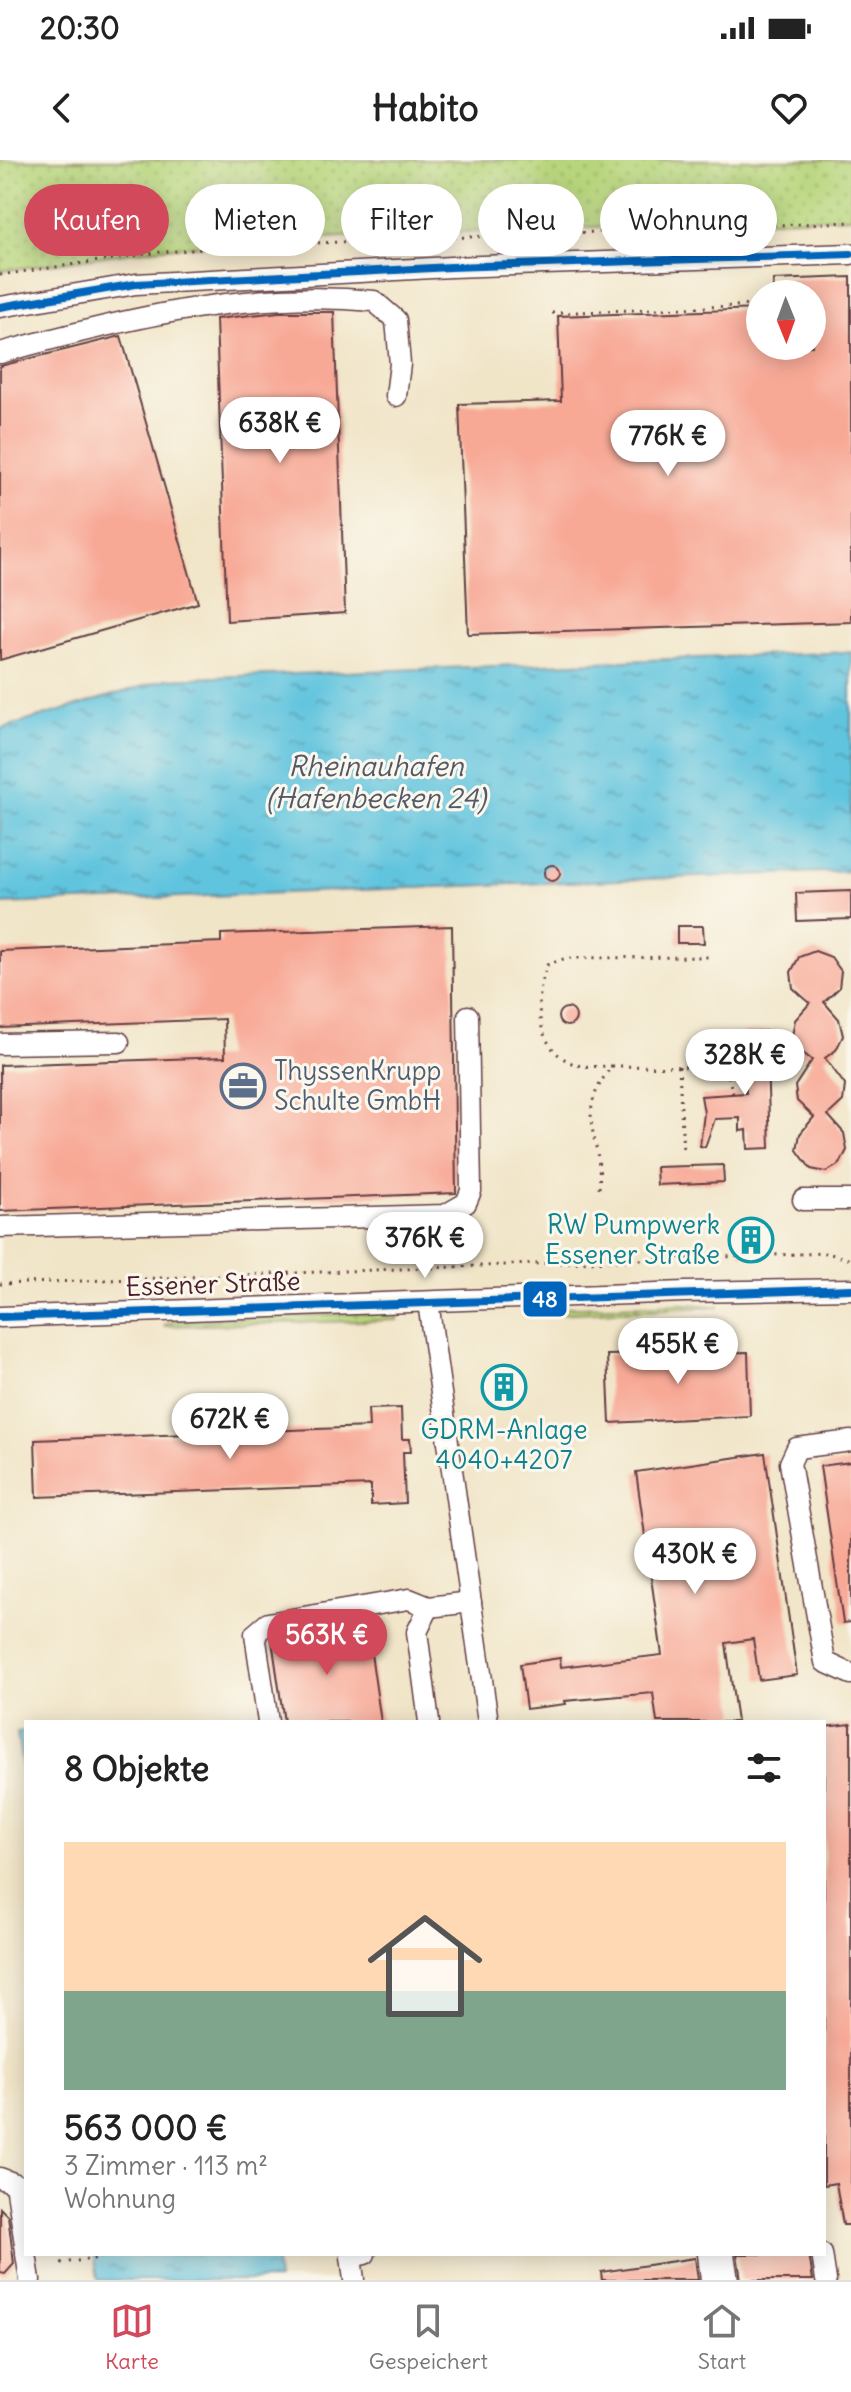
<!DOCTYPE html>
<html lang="de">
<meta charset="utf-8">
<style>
body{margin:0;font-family:Delius,sans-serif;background:#f6f6f6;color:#222;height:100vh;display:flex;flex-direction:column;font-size:30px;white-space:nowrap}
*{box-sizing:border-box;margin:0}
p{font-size:26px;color:#767676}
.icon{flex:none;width:44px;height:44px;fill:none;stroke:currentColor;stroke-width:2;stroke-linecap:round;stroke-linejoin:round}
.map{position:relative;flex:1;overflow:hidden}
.panel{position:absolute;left:24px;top:1560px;width:802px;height:536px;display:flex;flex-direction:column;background:#fff;border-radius:0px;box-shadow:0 4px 20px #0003}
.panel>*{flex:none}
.guide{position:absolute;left:24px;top:24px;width:804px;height:72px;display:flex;gap:16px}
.needle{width:52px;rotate:179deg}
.tools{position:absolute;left:746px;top:120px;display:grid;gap:16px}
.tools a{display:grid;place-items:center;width:80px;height:80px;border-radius:50%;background:#fff;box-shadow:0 4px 20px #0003;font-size:40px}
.price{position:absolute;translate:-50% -68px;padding:0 18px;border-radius:28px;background:#fff;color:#222;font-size:26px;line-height:52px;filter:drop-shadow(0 2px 4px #0008)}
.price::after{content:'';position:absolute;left:50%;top:48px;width:24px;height:18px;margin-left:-12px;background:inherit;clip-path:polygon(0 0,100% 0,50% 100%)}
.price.selected{background:#d1495b;color:#fff}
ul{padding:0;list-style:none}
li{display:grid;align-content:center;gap:16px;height:424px;padding:0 40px}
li+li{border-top:2px solid #e0e0e0}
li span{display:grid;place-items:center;height:248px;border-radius:0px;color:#555}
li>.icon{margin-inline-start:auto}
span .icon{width:144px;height:144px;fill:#fffc;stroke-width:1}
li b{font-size:34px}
h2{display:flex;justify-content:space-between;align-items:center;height:96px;padding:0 40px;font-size:34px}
.tag{padding:0 28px;border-radius:36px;background:#fff;box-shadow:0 4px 20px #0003;font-size:28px;line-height:72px}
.tag.selected{background:#d1495b;color:#fff}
.status{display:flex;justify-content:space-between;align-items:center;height:56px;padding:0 40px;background:#fff;direction:ltr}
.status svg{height:22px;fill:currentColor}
header{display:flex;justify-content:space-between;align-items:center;height:104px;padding:0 40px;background:#fff;font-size:36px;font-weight:700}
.menu{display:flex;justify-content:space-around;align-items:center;height:112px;border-top:2px solid #e0e0e0;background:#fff;font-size:22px;color:#767676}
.menu a{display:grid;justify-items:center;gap:4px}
.menu .selected{color:#d1495b}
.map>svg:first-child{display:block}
</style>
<div class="status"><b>20:30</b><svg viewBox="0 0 49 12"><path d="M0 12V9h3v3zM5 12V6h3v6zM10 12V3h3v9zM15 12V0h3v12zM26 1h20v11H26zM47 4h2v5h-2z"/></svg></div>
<header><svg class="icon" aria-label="back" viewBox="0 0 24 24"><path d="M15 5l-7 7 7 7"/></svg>Habito<svg class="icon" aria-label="heart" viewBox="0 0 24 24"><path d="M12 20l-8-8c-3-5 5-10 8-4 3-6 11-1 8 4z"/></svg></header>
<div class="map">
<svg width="851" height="2120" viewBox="0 0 851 2120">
<defs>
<pattern id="grass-dots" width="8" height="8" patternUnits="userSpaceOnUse" patternTransform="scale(2)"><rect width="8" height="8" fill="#b7d57c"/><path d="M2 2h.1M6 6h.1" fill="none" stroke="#9fb66b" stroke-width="1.8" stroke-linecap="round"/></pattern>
<pattern id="water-ripples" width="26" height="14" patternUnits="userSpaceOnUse" patternTransform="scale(2)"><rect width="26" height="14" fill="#60c4de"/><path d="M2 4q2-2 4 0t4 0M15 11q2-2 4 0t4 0" fill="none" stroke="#519fb4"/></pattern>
</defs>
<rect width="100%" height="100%" fill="#fbf7ec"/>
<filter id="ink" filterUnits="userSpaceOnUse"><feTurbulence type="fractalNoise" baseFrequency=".0125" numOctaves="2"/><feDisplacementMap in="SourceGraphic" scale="16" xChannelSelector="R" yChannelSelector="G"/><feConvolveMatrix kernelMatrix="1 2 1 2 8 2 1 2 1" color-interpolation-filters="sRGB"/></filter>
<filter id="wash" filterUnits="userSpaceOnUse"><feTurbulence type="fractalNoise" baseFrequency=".006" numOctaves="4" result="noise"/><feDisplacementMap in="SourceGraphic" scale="32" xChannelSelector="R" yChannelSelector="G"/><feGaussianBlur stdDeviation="1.8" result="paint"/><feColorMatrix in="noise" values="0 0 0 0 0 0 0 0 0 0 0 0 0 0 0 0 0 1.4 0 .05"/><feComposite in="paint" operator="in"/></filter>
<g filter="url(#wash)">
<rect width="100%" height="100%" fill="#f1e5c8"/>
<g fill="url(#grass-dots)" stroke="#807a54" stroke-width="2">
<path d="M0 0H851V57L359 76 160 88 0 111Z"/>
<path d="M690 1144 720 1147 523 1155V1151L542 1148Z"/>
<path d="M397 1152V1160L163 1166 172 1161Z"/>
</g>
<g fill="url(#water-ripples)" stroke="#557284" stroke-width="2">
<path d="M851 492V711L0 744V569L167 519Z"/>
<path d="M26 1572V1636L17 1573Z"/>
<path d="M94 2094H275L278 2120H98Z"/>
</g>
<g id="blocks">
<g fill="#f8a996">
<path d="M851 117V462L468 474 459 244 561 241 558 156 760 149V186H812V134H773V120Z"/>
<path d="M279 152H334L345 453 227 461 216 159Z"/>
<path d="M121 176 198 443 0 500V206Z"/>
<circle cx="552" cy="713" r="8"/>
<path d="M851 731V759L797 761 796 733Z"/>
<path d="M452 766 456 1033 0 1051V905L225 897 224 859 0 868V791L221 782V774Z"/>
<path d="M677 766H703L704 783H677Z"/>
<path d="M815 791 831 797 841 811 839 828 824 842 839 859 843 876 836 890 825 898 845 925 843 941 828 955 844 973 847 990 840 1004 826 1012 811 1009 797 990 800 974 814 957 797 941 795 926 812 900 799 890 792 876 795 860 810 843 793 828 791 812 799 797Z"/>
<circle cx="567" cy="857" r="9"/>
<path d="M766 871 770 988 748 989 747 970 740 971V958L715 959 705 987 700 986 704 953 701 936 746 933 743 873Z"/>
<path d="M723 1005 724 1022 657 1025 656 1007Z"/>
<path d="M761 1065 762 1094H741L740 1066Z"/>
<path d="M748 1192 750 1256 610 1263 607 1195Z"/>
<path d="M401 1248 402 1279H410L411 1292H403L405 1343 371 1345V1325L37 1337 35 1280 369 1267 368 1249Z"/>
<path d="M765 1293 797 1515 759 1520 753 1479 726 1483 737 1562H657L653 1533 565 1541 566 1544 526 1549 520 1504 560 1498 561 1507 662 1495 636 1312Z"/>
<path d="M851 1302V1462L843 1463 820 1306Z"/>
<path d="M367 1466 381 1562H284L272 1480Z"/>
<path d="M851 1564V2065H843L836 2023 824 2025V1567Z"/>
<path d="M0 2048 8 2056 14 2104 5 2114 0 2113Z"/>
<path d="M737 2094H809L813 2120H741Z"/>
<path d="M695 2098 698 2120H602L601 2112Z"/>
</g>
</g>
</g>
<g filter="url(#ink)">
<use href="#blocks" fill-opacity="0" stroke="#633d43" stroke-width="2"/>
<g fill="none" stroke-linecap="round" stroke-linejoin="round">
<g stroke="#633d43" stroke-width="23">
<g id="minor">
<path d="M0 147 136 124 451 107 851 94"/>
<path d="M0 193C123 159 245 129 374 141L396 160 400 204 396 236"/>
<path d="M0 884 119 882"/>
<path d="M803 1040H851"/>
<path d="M0 1067 445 1055 466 1043 471 1031 468 856"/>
<path d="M428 1142 488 1562"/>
<path d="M0 1157 685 1132 851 1129"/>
<path d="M851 1281 797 1288 790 1303 825 1502 851 1514"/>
<path d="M429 1447 417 1472 429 1562"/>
<path d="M268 1562 255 1474 268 1463 409 1439 429 1447 471 1442"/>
<path d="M0 2018 16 2024 26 2091"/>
<path d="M26 2094 30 2120"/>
<path d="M708 2094 711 2120"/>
<path d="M724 2094 728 2120"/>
<path d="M822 2094 826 2120"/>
<path d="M354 2120 351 2097 365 2094"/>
</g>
</g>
<g stroke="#633d43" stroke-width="3" stroke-dasharray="2 6" stroke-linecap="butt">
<path d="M0 115 161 92 264 85 851 62"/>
<path d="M552 153 760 145"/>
<path d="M612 906C600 906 585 908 574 904 534 888 534 840 547 805L566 798 712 797"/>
<path d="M679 906 683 993"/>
<path d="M599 1028C604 976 571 958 612 906L708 907 727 912 733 934"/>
<path d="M0 1124 827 1093 851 1100"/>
<path d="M61 2103 101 2098"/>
</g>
<use href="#minor" stroke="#fff" stroke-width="20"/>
<g stroke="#fbf7ec" stroke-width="14">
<g id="bus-1">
<path d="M0 147 136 124 451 107 851 94"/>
<path d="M0 1157 851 1129"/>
</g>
</g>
<use href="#bus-1" stroke="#0065bd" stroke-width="8"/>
</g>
</g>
<defs>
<g id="office-ring" transform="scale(2.3)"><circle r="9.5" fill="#fbf7ec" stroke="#5c6f8a" stroke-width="1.5"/><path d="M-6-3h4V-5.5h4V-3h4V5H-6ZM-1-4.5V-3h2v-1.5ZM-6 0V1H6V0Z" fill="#5c6f8a"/></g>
<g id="building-ring" transform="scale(2.3)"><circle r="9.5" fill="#fbf7ec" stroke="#0f9aa8" stroke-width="1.5"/><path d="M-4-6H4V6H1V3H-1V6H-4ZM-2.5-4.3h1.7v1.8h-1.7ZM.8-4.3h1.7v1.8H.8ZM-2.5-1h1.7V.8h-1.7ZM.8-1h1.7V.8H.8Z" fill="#0f9aa8"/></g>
</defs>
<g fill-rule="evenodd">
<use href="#office-ring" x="243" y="926"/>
<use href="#building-ring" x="751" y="1080"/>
<use href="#building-ring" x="504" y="1227"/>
</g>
<g text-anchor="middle" stroke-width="6" stroke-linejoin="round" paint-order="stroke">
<g font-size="26" fill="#4e5e75" stroke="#fbf7ec" text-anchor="start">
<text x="274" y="920">ThyssenKrupp<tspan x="274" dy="30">Schulte GmbH</tspan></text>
</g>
<g font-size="26" fill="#0d838f" stroke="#fbf7ec" text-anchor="end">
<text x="720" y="1074">RW Pumpwerk<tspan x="720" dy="30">Essener Straße</tspan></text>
<text x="504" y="1279" text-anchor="middle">GDRM-Anlage<tspan x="504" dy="30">4040+4207</tspan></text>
</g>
<g font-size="26" fill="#4a1f2b" stroke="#fbf7ec">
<text transform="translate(213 1124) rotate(-2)" y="9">Essener Straße</text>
</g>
<g font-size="28" font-style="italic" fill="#52596a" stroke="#fbf7ec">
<text x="376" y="616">Rheinauhafen<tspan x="376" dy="32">(Hafenbecken 24)</tspan></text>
</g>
</g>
<rect stroke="#fbf7ec" stroke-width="3" x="522" y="1120" width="46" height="38" rx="8" fill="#0065bd"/>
<g font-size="22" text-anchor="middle" font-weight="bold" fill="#fff">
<text x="545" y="1147">48</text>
</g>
</svg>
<div class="tools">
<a><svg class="needle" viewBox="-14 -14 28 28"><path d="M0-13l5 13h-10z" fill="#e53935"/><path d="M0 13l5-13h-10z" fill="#767676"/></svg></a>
</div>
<b class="price" style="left:280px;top:305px">638K €</b>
<b class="price" style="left:668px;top:318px">776K €</b>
<b class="price" style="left:745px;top:937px">328K €</b>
<b class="price" style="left:425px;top:1120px">376K €</b>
<b class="price" style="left:678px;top:1226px">455K €</b>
<b class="price" style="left:230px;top:1301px">672K €</b>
<b class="price" style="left:695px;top:1436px">430K €</b>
<b class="price selected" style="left:327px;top:1517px">563K €</b>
<div class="guide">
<a class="tag selected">Kaufen</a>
<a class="tag">Mieten</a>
<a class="tag">Filter</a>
<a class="tag">Neu</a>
<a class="tag">Wohnung</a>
</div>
<section class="panel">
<h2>8 Objekte<svg class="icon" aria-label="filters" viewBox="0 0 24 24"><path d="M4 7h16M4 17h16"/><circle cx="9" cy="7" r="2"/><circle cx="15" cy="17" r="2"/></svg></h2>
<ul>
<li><span style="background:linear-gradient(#ffd9b3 60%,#7fa58c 0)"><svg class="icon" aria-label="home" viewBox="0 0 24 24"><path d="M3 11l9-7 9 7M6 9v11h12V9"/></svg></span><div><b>563 000 €</b><p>3 Zimmer · 113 m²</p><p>Wohnung</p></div></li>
</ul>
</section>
</div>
<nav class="menu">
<a class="selected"><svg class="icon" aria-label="map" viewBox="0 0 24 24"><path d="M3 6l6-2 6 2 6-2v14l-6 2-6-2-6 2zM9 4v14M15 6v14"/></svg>Karte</a>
<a><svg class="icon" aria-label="saved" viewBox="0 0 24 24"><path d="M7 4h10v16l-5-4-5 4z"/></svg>Gespeichert</a>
<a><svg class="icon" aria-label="home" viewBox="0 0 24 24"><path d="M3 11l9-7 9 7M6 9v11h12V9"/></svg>Start</a>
</nav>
